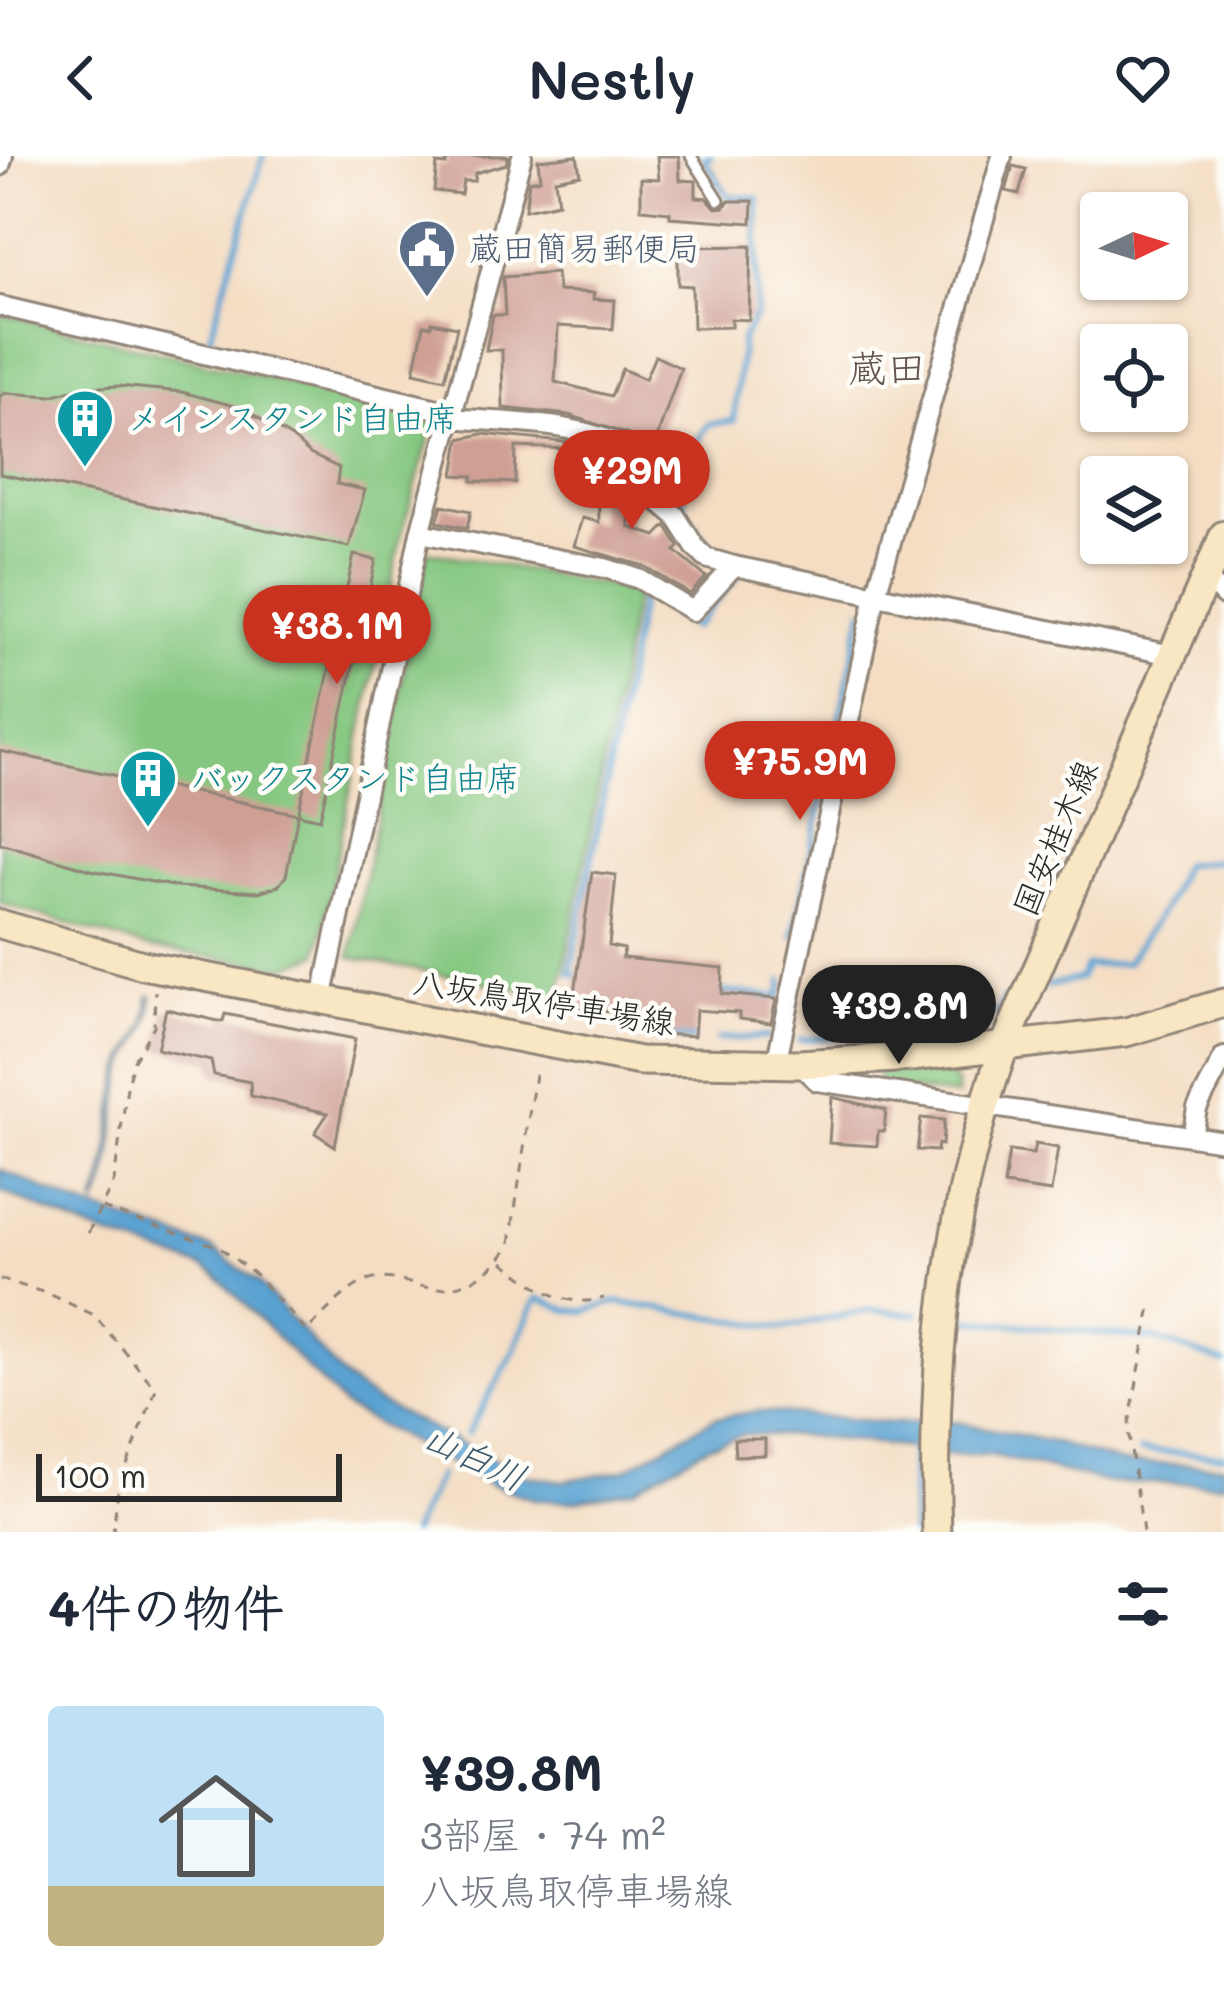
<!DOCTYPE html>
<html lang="ja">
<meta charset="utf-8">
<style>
body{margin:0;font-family:Mali,"Klee One",sans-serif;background:#f2f2f3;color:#1f2937;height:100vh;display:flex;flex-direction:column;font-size:45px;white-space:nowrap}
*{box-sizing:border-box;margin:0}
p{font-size:39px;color:#747a83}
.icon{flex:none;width:66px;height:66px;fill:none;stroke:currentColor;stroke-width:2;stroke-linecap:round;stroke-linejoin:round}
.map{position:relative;height:1376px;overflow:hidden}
.side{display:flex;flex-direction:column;background:#fff;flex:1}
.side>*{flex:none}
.needle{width:78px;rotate:86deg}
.buttons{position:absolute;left:1080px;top:36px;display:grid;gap:24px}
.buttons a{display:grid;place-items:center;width:108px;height:108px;border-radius:12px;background:#fff;box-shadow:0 3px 9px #0004;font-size:60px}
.scale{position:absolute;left:36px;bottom:30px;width:306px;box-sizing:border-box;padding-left:12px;border:6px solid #2b2b2b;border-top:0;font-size:33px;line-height:42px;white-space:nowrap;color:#2b2b2b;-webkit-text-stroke:9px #fdfcf7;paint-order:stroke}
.price{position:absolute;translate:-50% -102px;padding:0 27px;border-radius:42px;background:#c8321e;color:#fff;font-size:39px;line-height:78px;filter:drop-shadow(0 3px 6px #0008)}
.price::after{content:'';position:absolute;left:50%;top:72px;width:36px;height:27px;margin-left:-18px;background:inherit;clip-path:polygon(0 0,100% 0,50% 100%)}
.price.on{background:#222;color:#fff}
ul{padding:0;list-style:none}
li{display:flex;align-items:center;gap:36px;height:300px;padding:0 48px}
li span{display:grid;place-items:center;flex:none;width:336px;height:240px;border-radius:12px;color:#555}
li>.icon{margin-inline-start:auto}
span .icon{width:144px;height:144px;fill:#fffc;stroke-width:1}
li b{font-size:51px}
h2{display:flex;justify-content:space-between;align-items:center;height:144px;padding:0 48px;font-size:51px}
header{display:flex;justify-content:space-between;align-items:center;height:156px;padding:0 48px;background:#fff;font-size:54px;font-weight:600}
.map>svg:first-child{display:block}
</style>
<header><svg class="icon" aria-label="back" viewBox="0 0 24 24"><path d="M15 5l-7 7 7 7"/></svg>Nestly<svg class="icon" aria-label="heart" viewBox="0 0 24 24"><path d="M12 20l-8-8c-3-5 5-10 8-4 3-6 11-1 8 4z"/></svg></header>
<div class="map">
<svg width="1224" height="1376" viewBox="0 0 1224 1376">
<rect width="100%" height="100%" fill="#fdfcf7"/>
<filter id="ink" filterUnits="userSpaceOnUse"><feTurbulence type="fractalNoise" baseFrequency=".00833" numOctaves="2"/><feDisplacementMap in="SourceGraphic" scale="24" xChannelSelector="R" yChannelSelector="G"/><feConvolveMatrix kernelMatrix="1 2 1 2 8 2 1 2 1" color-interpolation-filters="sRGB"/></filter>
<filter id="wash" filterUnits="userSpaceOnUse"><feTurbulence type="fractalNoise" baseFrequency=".004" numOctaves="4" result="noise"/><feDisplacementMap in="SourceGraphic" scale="48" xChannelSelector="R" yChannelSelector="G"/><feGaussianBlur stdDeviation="2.7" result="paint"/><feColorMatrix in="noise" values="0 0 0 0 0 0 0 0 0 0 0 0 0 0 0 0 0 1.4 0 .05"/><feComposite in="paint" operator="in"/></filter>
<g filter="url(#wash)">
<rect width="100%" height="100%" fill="#f4ddc3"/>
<g fill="#85c780" stroke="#587956" stroke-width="3">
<path d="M0 158 430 261 434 267 401 379 318 798 286 811 149 792 0 747Z"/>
<path d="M427 395 636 435 559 841 350 801Z"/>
<path d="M939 911 957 927V940L879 930 878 916Z"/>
</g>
<g fill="#5aa2d1" stroke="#42667e" stroke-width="3">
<path d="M149 840H152C151 884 132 884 124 919 113 963 116 1007 97 1049L95 1047C112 1005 109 961 121 918 130 883 148 884 149 840Z"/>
<path d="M0 1013 77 1048 212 1092 257 1125 347 1225 376 1245 524 1319 563 1325 624 1314 714 1262 759 1255 895 1267 957 1266 1049 1285 1122 1307 1224 1309V1327H1110L991 1299H930L920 1298 918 1293 807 1280 744 1278 708 1290 633 1333 573 1345 537 1344 491 1329 345 1251 216 1119 202 1111 95 1076 0 1035Z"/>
</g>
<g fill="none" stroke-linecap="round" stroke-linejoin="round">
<g stroke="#5aa2d1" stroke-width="6">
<path d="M711 0 704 2 728 40 758 42 756 158 742 183 734 265 709 268C694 286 677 328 685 352 690 367 703 382 712 394L741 402"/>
<path d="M922 0 935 5 943 0"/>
<path d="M208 187 263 0"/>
<path d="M793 780 863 454"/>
<path d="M585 819 570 817 642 436 693 472 737 421"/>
<path d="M1048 830 1080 823 1086 810 1126 807 1163 753 1183 708 1218 705 1224 691"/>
<path d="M717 835 780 841"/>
<path d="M780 839 783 825"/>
<path d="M641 880 692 883"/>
<path d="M718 883 769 881"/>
<path d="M800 884 974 869 999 854 1003 843"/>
<path d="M960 1163 1155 1183 1224 1207"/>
<path d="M467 1278 510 1203 537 1142 568 1154 586 1155 616 1146 783 1172 870 1154 917 1158"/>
<path d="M911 1288 912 1376"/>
<path d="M1140 1295 1224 1299"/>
<path d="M412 1376 439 1319"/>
</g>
</g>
<g id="blocks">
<g fill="#cf9f94">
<path d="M447 0H508L506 8 475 17 474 25H463L461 38 434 35 437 8 446 9Z"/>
<path d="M577 0 580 18 555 23 558 47 525 54 529 25 540 23 538 4Z"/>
<path d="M657 0H679L680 24 696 25V41L707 42 716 52 725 51 728 45H753L752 67 670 61V56L641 53V22L659 23Z"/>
<path d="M1013 10 1026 13 1019 38 1006 35Z"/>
<path d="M751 90 749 164 731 163V171L693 172 692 130 678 129V91Z"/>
<path d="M556 117 558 135 594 137 593 143 615 144 613 173 558 170 555 226 611 240 622 213 645 223 655 200 681 212 656 284 682 296 681 301 686 304 670 333 661 329 646 289 638 282 569 259 503 252 502 194H486L493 159H505L503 121Z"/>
<path d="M432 166 457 171 445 223 414 216 424 169 431 170Z"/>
<path d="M119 230 182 236 242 252 292 282 310 298 339 312 337 328 365 334 349 391 0 318V240L6 237 51 240 79 232Z"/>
<path d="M482 278 563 286 571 287V293L516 291 515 327 472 325 473 320 454 319 460 283Z"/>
<path d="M598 295 622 304 626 314 616 310 630 324 629 371 656 380 666 370 679 391 675 395 706 421 690 438 644 410 574 390 582 362 599 366Z"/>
<path d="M442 349 471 355 467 372 437 366Z"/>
<path d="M354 399 376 404 320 663 298 658Z"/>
<path d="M0 595 298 658 286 720 278 730 258 736 178 731 91 714 0 687Z"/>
<path d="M592 716 616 719 609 790 624 793 622 802 723 812 722 838 776 843 771 867 739 863V857L696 854 694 880 663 878V875L638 873 639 860 573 851Z"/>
<path d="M166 853 218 865H223L225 858 355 883 335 990 315 977 328 957 251 940 250 926 214 919 211 905 157 893Z"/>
<path d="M832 941 886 954 884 975H878L877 990 829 987Z"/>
<path d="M921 962 944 964 942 989 938 988 937 995 917 994Z"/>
<path d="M1035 988 1058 992 1051 1036 1004 1029 1009 995 1033 998Z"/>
<path d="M734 1283H765V1299L735 1300Z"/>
</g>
</g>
</g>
<g filter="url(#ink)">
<use href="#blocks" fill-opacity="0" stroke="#908477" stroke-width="3"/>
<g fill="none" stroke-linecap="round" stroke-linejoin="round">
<g stroke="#908477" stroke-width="15">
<path id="service" d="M691 0 719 44"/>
</g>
<g stroke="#908477" stroke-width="24">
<g id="minor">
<path d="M0 10 3 0"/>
<path d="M0 150 450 256"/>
<path d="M449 262C512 267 575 265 633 294L650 338 675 359 695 391 706 402 734 410"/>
<path d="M420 377 605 412 639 423 693 455 734 410 1172 499"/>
<path d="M1206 422 1224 440"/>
<path d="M322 844 420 377 522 0"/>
<path d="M776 908 876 438 1002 0"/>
<path d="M799 908 817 925 1224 985"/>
<path d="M1192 980 1197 952 1224 901"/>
</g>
</g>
<g stroke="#908477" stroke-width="33">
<g id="secondary">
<path d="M0 768 143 809 640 905 799 908 911 901 1126 876 1224 847"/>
<path d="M937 1376C930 1210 948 1048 1004 891L1224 379"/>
</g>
</g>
<g stroke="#908477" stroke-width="3" stroke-dasharray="9 9" stroke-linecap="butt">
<path d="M102 1052 219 1091 257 1120 306 1175C325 1158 348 1128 374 1123 394 1119 412 1130 431 1132 463 1135 497 1115 510 1087L536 912"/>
<path d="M88 1077 114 1025 128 924 134 904 154 870 155 835"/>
<path d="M503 1106C535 1129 562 1154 604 1142"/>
<path d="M0 1123 49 1138 94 1159 156 1233 118 1333 113 1376"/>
<path d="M1143 1376 1128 1274 1151 1150"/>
</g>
<use href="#service" stroke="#fff" stroke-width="9"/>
<use href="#minor" stroke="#fff" stroke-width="18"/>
<use href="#secondary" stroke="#f9e7c3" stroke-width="27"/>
</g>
</g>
<defs>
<g id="civic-pin" transform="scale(3)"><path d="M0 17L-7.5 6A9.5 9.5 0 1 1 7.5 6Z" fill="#5c6f8a" stroke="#fdfcf7"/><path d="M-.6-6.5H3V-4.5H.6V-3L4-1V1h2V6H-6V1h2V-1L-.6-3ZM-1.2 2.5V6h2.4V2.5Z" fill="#fff"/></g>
<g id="building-pin" transform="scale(3)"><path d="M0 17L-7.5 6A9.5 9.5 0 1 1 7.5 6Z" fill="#0f9aa8" stroke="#fdfcf7"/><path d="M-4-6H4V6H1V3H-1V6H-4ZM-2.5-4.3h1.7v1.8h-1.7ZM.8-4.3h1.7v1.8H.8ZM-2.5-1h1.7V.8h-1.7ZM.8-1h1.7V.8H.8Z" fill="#fff"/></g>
</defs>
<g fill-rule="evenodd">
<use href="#civic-pin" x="427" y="92"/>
<use href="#building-pin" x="85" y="262"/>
<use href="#building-pin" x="148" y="622"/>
</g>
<g text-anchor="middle" stroke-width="9" stroke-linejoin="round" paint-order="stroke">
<g font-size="33" fill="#4e5e75" stroke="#fdfcf7" text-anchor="start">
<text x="469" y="104">蔵田簡易郵便局</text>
</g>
<g font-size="33" fill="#0d838f" stroke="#fdfcf7" text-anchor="start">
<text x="127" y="274">メインスタンド自由席</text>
<text x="190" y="634">バックスタンド自由席</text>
</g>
<g font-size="33" fill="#2b2b2b" stroke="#fdfcf7">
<text transform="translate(1055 682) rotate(-67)" y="12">国安桂木線</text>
<text transform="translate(544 846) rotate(9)" y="12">八坂鳥取停車場線</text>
</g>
<g font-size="36" font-style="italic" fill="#3e5b6d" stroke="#fdfcf7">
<text transform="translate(475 1301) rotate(25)" y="13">山白川</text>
</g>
<g font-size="39" fill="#645450" stroke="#fdfcf7">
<text x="887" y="226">蔵田</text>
</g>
</g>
</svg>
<div class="buttons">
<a><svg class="needle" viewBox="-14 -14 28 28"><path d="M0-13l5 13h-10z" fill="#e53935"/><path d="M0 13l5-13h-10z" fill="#747a83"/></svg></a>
<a><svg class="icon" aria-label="locate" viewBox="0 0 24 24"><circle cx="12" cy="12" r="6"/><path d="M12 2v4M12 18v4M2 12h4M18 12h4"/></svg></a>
<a><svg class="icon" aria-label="layers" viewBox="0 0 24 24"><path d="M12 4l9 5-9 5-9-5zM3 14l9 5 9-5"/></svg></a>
</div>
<div class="scale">100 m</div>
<b class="price" style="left:632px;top:376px">¥29M</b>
<b class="price" style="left:337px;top:531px">¥38.1M</b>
<b class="price" style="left:800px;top:667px">¥75.9M</b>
<b class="price on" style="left:899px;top:911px">¥39.8M</b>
</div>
<section class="side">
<h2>4件の物件<svg class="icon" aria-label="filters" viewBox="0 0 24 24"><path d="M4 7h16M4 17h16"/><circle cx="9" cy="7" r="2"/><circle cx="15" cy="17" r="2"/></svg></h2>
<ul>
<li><span style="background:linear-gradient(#bfe0f5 75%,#c2b280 0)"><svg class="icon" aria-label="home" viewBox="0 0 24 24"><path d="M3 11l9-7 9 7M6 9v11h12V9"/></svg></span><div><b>¥39.8M</b><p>3部屋 · 74 m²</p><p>八坂鳥取停車場線</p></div></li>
</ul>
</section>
